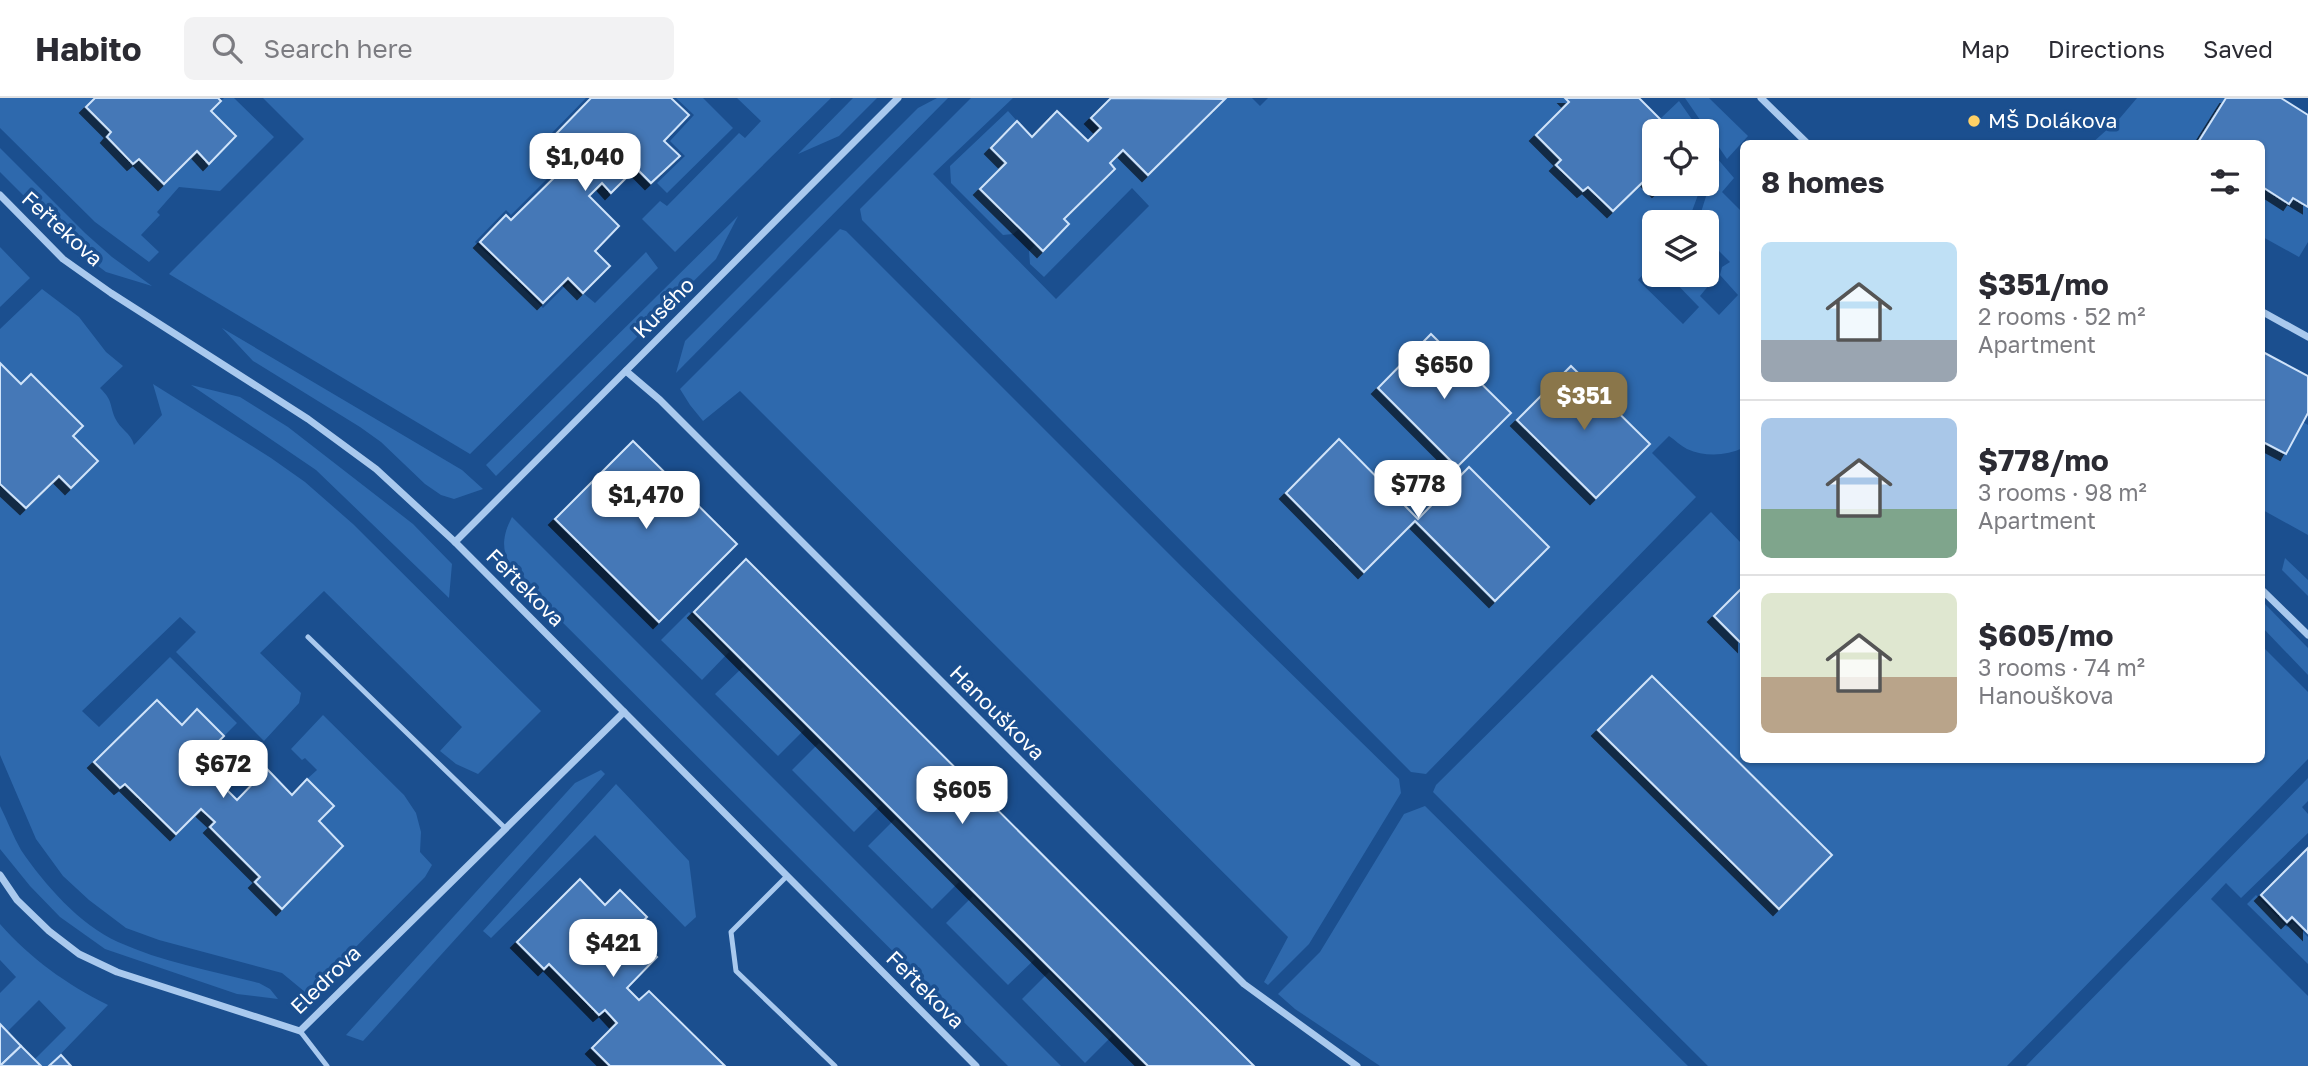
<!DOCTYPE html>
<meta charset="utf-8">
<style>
body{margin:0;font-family:"Golos Text",sans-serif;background:#f2f2f3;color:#2b2b33;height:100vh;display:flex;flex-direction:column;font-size:26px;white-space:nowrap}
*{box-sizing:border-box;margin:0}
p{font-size:23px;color:#7c7c81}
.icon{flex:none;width:38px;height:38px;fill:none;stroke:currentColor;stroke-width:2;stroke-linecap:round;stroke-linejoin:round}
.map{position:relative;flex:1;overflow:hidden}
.sheet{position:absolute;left:1740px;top:42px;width:525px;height:623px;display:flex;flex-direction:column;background:#fff;border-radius:10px;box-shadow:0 2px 5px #0004}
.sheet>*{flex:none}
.controls{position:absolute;left:1642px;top:21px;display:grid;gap:14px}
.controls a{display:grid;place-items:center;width:77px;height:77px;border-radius:10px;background:#fff;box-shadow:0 2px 5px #0004;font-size:35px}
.price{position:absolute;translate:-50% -60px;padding:0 16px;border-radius:14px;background:#fff;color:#222;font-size:23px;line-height:46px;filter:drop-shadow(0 2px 4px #0008)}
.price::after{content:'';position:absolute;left:50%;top:42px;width:21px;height:16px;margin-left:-10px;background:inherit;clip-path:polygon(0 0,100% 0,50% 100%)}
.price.active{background:#8a764a;color:#fff}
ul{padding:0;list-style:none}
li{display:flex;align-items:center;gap:21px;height:175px;padding:0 21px}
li+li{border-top:2px solid #e1e1e2}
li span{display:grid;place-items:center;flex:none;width:196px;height:140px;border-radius:10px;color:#555}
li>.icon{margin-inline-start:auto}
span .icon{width:84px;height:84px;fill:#fffc;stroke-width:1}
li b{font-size:30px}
h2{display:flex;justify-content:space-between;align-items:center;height:84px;padding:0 21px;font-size:30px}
header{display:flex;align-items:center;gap:42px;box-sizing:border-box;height:98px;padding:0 35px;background:#fff;border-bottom:2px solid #e1e1e2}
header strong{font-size:33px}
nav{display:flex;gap:38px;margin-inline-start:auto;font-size:24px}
.search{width:490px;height:63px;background:#f2f2f3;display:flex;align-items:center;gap:18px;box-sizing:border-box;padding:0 24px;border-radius:10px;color:#7c7c81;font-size:26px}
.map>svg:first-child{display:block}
</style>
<header>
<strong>Habito</strong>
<div class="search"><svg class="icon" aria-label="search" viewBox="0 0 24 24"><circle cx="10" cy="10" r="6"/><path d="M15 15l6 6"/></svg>Search here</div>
<nav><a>Map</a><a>Directions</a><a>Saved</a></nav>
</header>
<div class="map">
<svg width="2308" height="968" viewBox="0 0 2308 968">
<defs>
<filter id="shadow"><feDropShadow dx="-6" dy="6" stdDeviation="0" flood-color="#0009"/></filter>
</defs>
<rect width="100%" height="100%" fill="#1b4f8f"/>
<g fill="#2e69ad" fill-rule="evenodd">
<path d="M0 0H95L111 34 107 40 133 65 139 61 164 86 197 53 209 66 236 39 211 13 224 0H234L274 39 220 93 179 89 157 114 160 117 141 137 159 154 149 164 95 124 0 30Z"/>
<path d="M263 0H586L549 38 575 63 568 71 562 66 511 117 506 112 475 144 543 210 568 185 580 197 583 195 595 205 646 154 658 170 470 356 169 176 304 41Z"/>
<path d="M676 0H703L733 30 667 95 657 85 685 58 670 43 694 17Z"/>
<path d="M737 0H831L675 154 642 121 660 103 667 108 739 35 745 40 761 23Z"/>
<path d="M853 0H877L839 38 798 56Z"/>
<path d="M937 0H948L676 275 685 243 918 10Z"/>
<path d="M971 0H1013L933 76 1056 201 1149 108 1132 90 1044 179 1030 166 1029 153 1036 146 1043 152 1069 126 1064 121 1115 71 1110 65 1123 52 1148 77 1224 0H1252L1260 8 1268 0H1565L1569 4 1537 37 1561 62 1557 67 1582 93 1588 89 1612 113 1646 81 1658 93 1666 86H1702L1688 124H1654V164L1638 182 1683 226 1699 209 1668 177H1701L1709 187 1700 198 1719 217 1738 197 1720 177 1722 169 1730 164 1716 150 1706 159V124H1698L1708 92 1710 52 1734 80 1722 94 1740 112 1743 110V350C1726 358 1705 359 1687 351 1681 348 1675 342 1669 338L1652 355 1696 399 1426 676 1411 674 862 122 860 111ZM1431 236 1511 315 1457 369 1378 290ZM1570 268 1650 346 1596 400 1517 322ZM1339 342 1418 421 1470 369 1549 449 1495 502 1415 423 1364 473 1286 394Z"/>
<path d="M1685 0H1709L1748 38 1727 61Z"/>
<path d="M2137 0H2226L2197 45 2091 46 2120 20Z"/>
<path d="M1679 3 1700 33H1668L1670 31 1660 21Z"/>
<path d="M1008 13 1017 23 991 50 1006 65 981 91 1020 130 1013 136 1003 137 951 85 950 68Z"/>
<path d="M0 50 85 135 112 159 152 188 106 174 81 155 0 74Z"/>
<path d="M2261 88 2289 105 2293 100 2308 109V144L2299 159 2261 138Z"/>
<path d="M738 118 716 161 496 378 486 367Z"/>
<path d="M840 131 846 133 1183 470 1399 681 1401 695 1309 846 1268 887 1264 884 1288 839 740 293 703 323 690 307 680 291Z"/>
<path d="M0 149 30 180 0 209Z"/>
<path d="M42 191 79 219 106 254 123 268 100 290C113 303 109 305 115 320 120 331 131 335 134 347L162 317 153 286 271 360 305 384 353 426 541 613 478 676 456 666 440 653 462 629 324 493 260 555 301 595 299 605 264 643 176 554 196 534 180 519 82 613 99 629 170 559 237 625 224 638 197 611 182 627 157 602 94 664 120 690 125 686 176 736 201 711 215 724 210 729 260 779 255 785 282 810 343 749 319 723 334 708 307 681 317 672 305 660 302 662 291 651 323 617 404 697 416 715 421 734 420 754 432 767 425 779 332 873 305 894 282 875 159 842 126 830 89 802 63 778 36 741 0 657V386L26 410 59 378 71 390 98 363 73 338 83 328 32 276 21 286 0 265V231Z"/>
<path d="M222 230 462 372 483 391 454 401 441 397 425 386 381 344 360 329 253 263Z"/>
<path d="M191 287 240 299 288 329 413 426 452 466 449 500 316 372Z"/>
<path d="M2303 324 2308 327V437L2261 411V343L2286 356Z"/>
<path d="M1711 414 1743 447V489L1714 518 1743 547V662H2261V547L2308 594V661L2007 968H1708L1433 694 1436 687ZM1651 578 1832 757 1779 810 1598 633Z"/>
<path d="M512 419 1061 968H1008L526 488C506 463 496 450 512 419Z"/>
<path d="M2285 460 2308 482V498L2282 472Z"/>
<path d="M2261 502 2308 550V577L2261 528Z"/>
<path d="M689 514 729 554 702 582 661 542Z"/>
<path d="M743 569 805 631 778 658 715 596Z"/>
<path d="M819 645 881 707 854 734 792 672Z"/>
<path d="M601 672 605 676 363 943 346 937 575 685Z"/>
<path d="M2308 680V703L2302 709 2308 716V735L2241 800 2226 785 2211 801 2308 898V968H2026Z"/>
<path d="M616 686 689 763 696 819 685 829 595 737 491 840 483 833Z"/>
<path d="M0 708C7 722 13 738 21 752 44 786 80 827 118 844 162 864 212 873 259 885L270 891 278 901 237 896 105 851 60 819 30 788 0 751Z"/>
<path d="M1425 708 1688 968H1380L1295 911 1278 896 1320 854 1404 716Z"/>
<path d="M895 721 959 784 932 811 868 748Z"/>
<path d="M2256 797 2287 829 2293 824 2308 839V866L2247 806Z"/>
<path d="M973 798 1035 861 1008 887 946 825Z"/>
<path d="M0 826C31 861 66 886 108 907L49 968H41L34 962 66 930 39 902 7 934 0 926V895L16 879 0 862Z"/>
<path d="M1049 874 1112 938 1085 965 1022 901Z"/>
</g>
<g fill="#4478b7" stroke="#cfe3fa" stroke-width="2" filter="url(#shadow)">
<path d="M95 0H218L221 3 211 13 236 38 209 66 197 53 164 86 139 61 133 66 107 39 111 34 86 9Z"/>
<path d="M591 0H671L689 17 664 43 680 58 651 85 636 70 611 95 602 85 589 98 619 128 595 153 610 168 583 195 568 180 543 205 480 144 506 117 511 122 563 71 568 76 580 63 554 38Z"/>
<path d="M1111 0 1225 1 1148 77 1123 52 1110 65 1115 71 1064 121 1069 126 1043 153 980 91 1006 65 991 50 1017 23 1032 39 1057 13 1088 43 1101 30 1091 20Z"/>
<path d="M1565 0H1639L1670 31 1668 33H1654V86H1666L1658 93 1646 81 1613 113 1588 89 1583 93 1556 67 1561 62 1536 37 1569 4Z"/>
<path d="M2226 0H2281L2308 17V109L2293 100 2289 106 2261 88V46H2197Z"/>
<path d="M1431 236 1511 315 1457 369 1378 290Z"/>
<path d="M2261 253 2308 278V315L2286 356 2261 343Z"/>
<path d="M0 265 21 286 31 276 83 328 73 338 98 363 71 390 59 378 26 410 0 386Z"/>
<path d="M1571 268 1650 346 1596 400 1517 322Z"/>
<path d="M1339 341 1418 421 1469 369 1549 449 1495 503 1415 423 1364 474 1286 395Z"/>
<path d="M633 343 737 446 659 524 555 421Z"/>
<path d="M746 461 1254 968H1148L694 514Z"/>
<path d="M1743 489V547L1714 518Z"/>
<path d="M1652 578 1832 757 1779 811 1598 632Z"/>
<path d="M157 602 182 627 197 611 224 638 208 654 234 679 224 689 237 702 267 671 292 697 307 681 334 708 319 723 343 748 282 811 255 784 260 779 210 729 215 724 201 711 176 736 125 686 120 690 94 664Z"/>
<path d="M2308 750V835L2292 819 2287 824 2261 797Z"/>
<path d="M580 781 605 807 620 792 647 819 632 834 657 859 627 890 639 902 649 893 725 968H610L592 950 617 925 605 912 599 917 549 866 544 871 517 844Z"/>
<path d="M0 926 21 948 0 968Z"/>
<path d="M21 948 41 968H0Z"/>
<path d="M61 957 71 968H49Z"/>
</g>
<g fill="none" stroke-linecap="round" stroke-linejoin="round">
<g stroke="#a9c9ee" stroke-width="5">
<path d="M308 539 505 730"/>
<path d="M787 778 731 834 736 873 835 968"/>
<path d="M300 933 327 968"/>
</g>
<g stroke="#a9c9ee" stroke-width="7">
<path d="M1761 0 1808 46"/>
<path d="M0 97 63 161 111 195 308 321 376 371 455 444 976 968"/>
<path d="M2261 213 2308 239"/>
<path d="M626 273 660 302 1244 886 1357 968"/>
<path d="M455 444 898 0"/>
<path d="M2261 491 2308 537"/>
<path d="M0 777 17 802 49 833 79 856 117 874 300 933 624 614"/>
</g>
</g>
<circle fill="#ffd166" stroke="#1b4f8f" stroke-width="2.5" cx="1974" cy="23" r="7"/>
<g text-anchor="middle" stroke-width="7" stroke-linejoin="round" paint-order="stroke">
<g font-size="21" fill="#fff" stroke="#1b4f8f" text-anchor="start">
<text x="1988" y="30">MŠ Dolákova</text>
</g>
<g font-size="21" fill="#fff" stroke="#1b4f8f">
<text transform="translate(62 131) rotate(42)" y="7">Feřtekova</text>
<text transform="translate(664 210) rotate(-45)" y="7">Kusého</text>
<text transform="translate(525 490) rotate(45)" y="7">Feřtekova</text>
<text transform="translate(997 615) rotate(45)" y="7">Hanouškova</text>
<text transform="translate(326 882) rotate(-44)" y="7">Eledrova</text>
<text transform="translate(925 892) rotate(45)" y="7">Feřtekova</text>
</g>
</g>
</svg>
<div class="controls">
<a><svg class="icon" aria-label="locate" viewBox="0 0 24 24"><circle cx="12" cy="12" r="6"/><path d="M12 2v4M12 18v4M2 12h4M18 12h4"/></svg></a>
<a><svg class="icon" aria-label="layers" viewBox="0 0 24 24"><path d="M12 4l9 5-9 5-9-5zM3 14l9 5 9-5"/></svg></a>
</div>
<b class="price" style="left:585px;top:95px">$1,040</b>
<b class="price" style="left:1444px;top:303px">$650</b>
<b class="price active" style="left:1584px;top:334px">$351</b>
<b class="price" style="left:1418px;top:422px">$778</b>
<b class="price" style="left:646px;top:433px">$1,470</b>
<b class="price" style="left:223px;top:702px">$672</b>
<b class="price" style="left:962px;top:728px">$605</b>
<b class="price" style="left:613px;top:881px">$421</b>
<section class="sheet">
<h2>8 homes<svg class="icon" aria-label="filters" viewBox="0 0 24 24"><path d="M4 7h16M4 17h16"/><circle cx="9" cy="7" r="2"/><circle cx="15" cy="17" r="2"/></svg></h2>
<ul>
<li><span style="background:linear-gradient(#bfe0f5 70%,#9aa5b1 0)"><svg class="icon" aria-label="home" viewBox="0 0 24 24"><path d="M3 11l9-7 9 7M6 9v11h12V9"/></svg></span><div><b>$351/mo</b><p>2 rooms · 52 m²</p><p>Apartment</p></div></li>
<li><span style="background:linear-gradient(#a9c7e8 65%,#7fa58c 0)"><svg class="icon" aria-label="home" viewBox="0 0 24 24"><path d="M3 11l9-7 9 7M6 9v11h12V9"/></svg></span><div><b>$778/mo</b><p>3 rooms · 98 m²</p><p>Apartment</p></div></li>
<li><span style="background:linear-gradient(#dfe7d0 60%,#b9a48a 0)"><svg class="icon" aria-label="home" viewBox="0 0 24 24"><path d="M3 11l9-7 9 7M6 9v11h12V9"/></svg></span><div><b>$605/mo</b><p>3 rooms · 74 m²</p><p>Hanouškova</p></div></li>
</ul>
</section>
</div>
